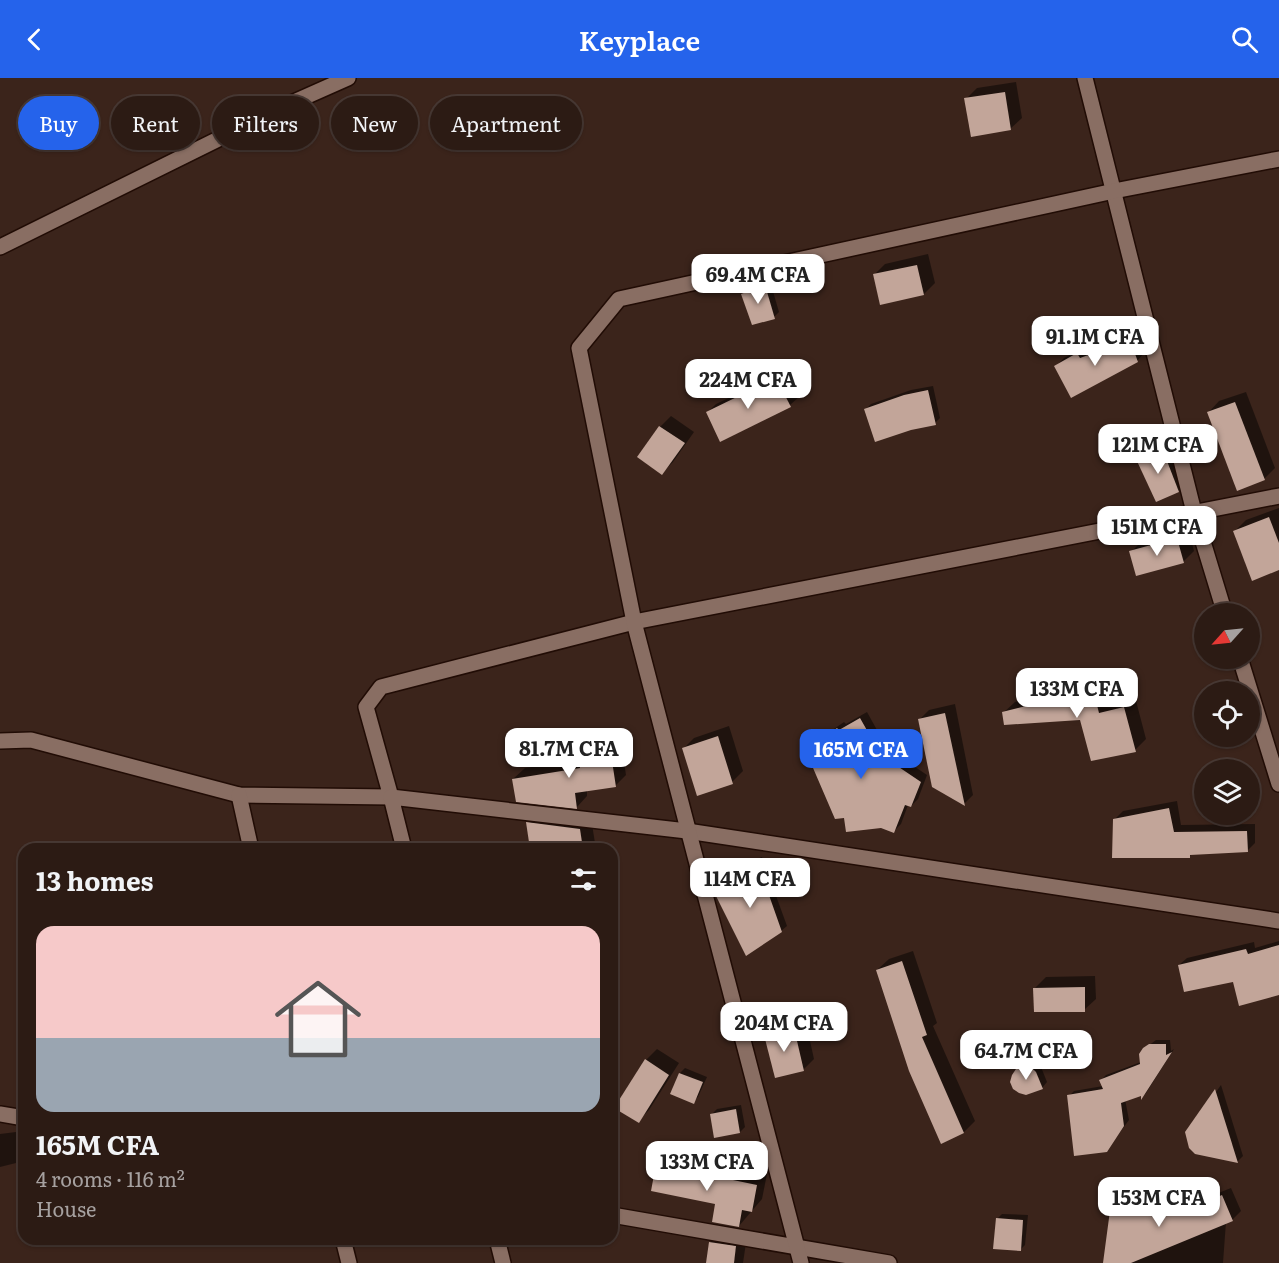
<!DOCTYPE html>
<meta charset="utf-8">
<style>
body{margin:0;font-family:Literata,serif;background:#34241d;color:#f1f3f6;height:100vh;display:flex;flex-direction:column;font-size:22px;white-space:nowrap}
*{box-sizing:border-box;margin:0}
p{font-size:20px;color:#a6a1a0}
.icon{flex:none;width:33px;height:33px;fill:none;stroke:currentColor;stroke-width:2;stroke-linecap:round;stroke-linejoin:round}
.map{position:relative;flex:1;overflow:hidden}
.sheet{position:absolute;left:18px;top:765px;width:600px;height:402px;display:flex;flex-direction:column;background:#2c1b14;border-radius:18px;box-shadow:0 2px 4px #0004,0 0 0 2px #483934}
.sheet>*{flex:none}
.top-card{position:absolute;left:18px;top:18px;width:600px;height:54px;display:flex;gap:12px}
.needle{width:39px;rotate:243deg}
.controls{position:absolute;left:1194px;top:525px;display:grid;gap:12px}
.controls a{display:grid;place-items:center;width:66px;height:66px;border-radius:50%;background:#2c1b14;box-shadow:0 2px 4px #0004,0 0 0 2px #483934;font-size:30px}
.price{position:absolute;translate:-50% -51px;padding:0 14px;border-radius:12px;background:#fff;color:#222;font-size:20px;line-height:39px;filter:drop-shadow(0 2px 3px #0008)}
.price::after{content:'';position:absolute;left:50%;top:36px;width:18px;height:14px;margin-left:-9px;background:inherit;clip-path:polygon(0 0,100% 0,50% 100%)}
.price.current{background:#2563eb;color:#fff}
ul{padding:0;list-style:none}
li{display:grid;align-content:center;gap:12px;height:318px;padding:0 18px}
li+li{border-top:2px solid #483934}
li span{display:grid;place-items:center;height:186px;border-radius:18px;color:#555}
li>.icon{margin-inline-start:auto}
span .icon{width:108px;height:108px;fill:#fffc;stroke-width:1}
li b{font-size:26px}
h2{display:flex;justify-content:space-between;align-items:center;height:72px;padding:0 18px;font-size:26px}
.pill{padding:0 21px;border-radius:27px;background:#2c1b14;box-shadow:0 2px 4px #0004,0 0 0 2px #483934;font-size:21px;line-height:54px}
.pill.current{background:#2563eb;color:#fff}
header{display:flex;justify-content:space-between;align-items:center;height:78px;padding:0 18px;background:#2563eb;color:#fff;font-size:27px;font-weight:600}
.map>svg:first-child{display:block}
</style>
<header><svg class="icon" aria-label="back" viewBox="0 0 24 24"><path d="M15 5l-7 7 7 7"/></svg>Keyplace<svg class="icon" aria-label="search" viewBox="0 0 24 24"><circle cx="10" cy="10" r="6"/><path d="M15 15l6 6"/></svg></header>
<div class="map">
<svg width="1279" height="1185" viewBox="0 0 1279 1185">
<rect width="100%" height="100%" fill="#3b241b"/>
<g fill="#0007">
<path d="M1016 4 1022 40 1010 51 966 21 977 10Z"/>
<path d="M928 176 935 205 924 216 874 197 885 186Z"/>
<path d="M770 203 779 234 774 239 743 217 748 211Z"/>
<path d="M1138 255 1145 274 1137 283 1056 288 1064 280 1086 268 1088 273Z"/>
<path d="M785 293 799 319 790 327 721 362 708 334 716 326Z"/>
<path d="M933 308 940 340 935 345 866 331 871 326 911 312Z"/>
<path d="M1246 314 1275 390 1264 401 1208 335 1219 323Z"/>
<path d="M671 338 694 354 673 384 662 395 639 378 660 349Z"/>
<path d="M1171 362 1187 404 1178 413 1138 381 1147 372Z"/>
<path d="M1279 430V491L1235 453 1246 442Z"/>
<path d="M1188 450 1194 473 1183 484 1131 474 1142 463Z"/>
<path d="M1079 597 1080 607 1104 601 1110 625 1135 619 1146 661 1135 672 1081 640 1003 635 1015 624 1026 621V611L1037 600Z"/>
<path d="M955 626 973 717 964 726 920 641 929 632Z"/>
<path d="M867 634 887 670 927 697 918 721 911 728 908 727 901 746 894 753 846 738 806 669 813 662 828 655 844 644 846 646Z"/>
<path d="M729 648 743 693 732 704 683 671 694 660Z"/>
<path d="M619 652 626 697 615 708 587 712V718L577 729 513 701 525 690 580 682 578 668 589 657Z"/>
<path d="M1177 723 1181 747 1255 746V765L1247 773 1192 775 1190 778 1115 741 1123 733Z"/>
<path d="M539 734 591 740 595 765 589 771H531L528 745Z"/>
<path d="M762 779 787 848 781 853 718 819 723 813 738 806 732 793 738 788Z"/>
<path d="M1279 863V915L1179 887 1187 880 1254 864 1255 870Z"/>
<path d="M913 873 937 945 933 948 975 1043 964 1054 942 1064 877 892 889 881Z"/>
<path d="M1095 898 1096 921 1084 932 1035 910 1046 899Z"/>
<path d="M805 940 814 981 803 992 766 957 777 946Z"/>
<path d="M1156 962H1170L1171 973 1174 971 1146 1015 1142 1019V1015L1125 1021 1129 1042 1106 1073 1069 1018 1074 1013 1103 1008 1101 1002 1106 997 1141 984 1144 971Z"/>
<path d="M657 971 679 985 649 1032 638 1043 646 982Z"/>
<path d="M1030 984 1036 985 1041 989 1047 1004 1042 1010 1018 992 1023 986Z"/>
<path d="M685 990 707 999 698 1019 693 1024 680 995Z"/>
<path d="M1221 1007 1243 1078 1238 1083 1196 1074 1187 1054Z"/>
<path d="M741 1027 745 1049 740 1054 712 1036 717 1031Z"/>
<path d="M24 1053V1083L0 1089V1056Z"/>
<path d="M669 1076 767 1096 762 1121 739 1148 717 1125 658 1087Z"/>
<path d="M1231 1110 1241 1133 1232 1142 1226 1144 1223 1185H1105L1113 1126 1121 1117 1177 1125 1194 1115 1198 1123Z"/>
<path d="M1002 1136 1028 1137 1025 1167 1020 1172 997 1141Z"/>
<path d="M722 1153 747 1158 743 1185H707L710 1164Z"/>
</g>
<g fill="#c2a599">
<path d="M1005 14 1011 52 971 59 964 20Z"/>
<path d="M917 187 924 217 880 227 873 196Z"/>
<path d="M765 207 775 241 752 247 741 216Z"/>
<path d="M1130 262 1138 284 1071 320 1054 288 1077 275 1080 280Z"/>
<path d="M776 300 791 329 720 364 706 334Z"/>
<path d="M928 312 936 347 911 352 875 364 864 331 904 317Z"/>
<path d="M1235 324 1265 402 1237 413 1207 334Z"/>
<path d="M659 348 685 365 662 397 637 379Z"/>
<path d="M1162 370 1179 414 1156 424 1136 381Z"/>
<path d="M1269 439 1279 465V492L1252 503 1233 453Z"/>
<path d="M1177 460 1184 485 1136 498 1129 473Z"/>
<path d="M1068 607 1069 617 1093 611 1099 635 1124 629 1136 674 1091 683 1080 642 1004 647 1002 634 1026 628 1024 611Z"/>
<path d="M945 635 965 728 932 709 918 641Z"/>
<path d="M860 640 881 677 921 704 911 729 905 727 894 755 881 750 846 754 844 740 835 741 804 669 819 662 837 650 839 652Z"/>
<path d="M718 658 733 706 697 718 682 670Z"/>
<path d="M609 663 616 709 575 715 577 731 516 724 512 701 580 690 577 668Z"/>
<path d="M1169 730 1174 754 1247 753 1248 774 1190 777V780H1112L1113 741Z"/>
<path d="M526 744 580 751 583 771H530Z"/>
<path d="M757 783 782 854 746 878 716 818 737 808 731 793Z"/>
<path d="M1279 867V917L1239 928 1233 904 1184 914 1178 887 1246 871 1248 876Z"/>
<path d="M902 883 927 957 922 959 964 1055 941 1066 909 993 876 892Z"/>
<path d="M1085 909V934H1034L1033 910Z"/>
<path d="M794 950 804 993 775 1000 764 957Z"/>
<path d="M1149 966H1166V977L1172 974 1141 1022V1018L1121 1025 1124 1048 1107 1074 1074 1078 1067 1017 1103 1011 1099 1002 1140 986 1139 976 1143 970Z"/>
<path d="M645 981 669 997 639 1045 614 1030Z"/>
<path d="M1023 988 1031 989 1036 994 1043 1011 1026 1017 1019 1015 1013 1011 1010 1004 1012 997 1016 991Z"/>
<path d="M679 995 703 1004 694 1026 670 1016Z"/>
<path d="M1215 1011 1238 1085 1195 1076 1189 1070 1185 1054Z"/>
<path d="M736 1031 740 1055 714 1060 710 1036Z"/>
<path d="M656 1086 757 1107 752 1134 742 1132 739 1149 712 1144 715 1126 651 1113Z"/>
<path d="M1222 1117 1233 1143 1131 1185H1103L1111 1125 1167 1133 1185 1122 1190 1131Z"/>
<path d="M996 1140 1023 1142 1021 1173 993 1171Z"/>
<path d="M709 1164 736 1168 734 1185H706Z"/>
</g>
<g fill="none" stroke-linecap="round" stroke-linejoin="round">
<g stroke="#210c05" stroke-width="18">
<g id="minor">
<path d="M1085 0 1194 434 1225 536"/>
<path d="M0 169 287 27 348 0"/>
<path d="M1240 580 1279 706"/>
<path d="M0 663 31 662 239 717 391 719 366 629 381 609 634 544 1279 418"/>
<path d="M239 717 251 771"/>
<path d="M404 771 391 719 687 753 1279 843"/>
<path d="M0 1036 24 1040"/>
<path d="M612 1137 889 1185"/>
<path d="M343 1161 349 1185"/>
<path d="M497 1161 503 1185"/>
<path d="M801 1185 634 544 579 270 619 221 1114 113 1279 81"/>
</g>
</g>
<use href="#minor" stroke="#896e63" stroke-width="15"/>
</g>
</svg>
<div class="controls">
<a><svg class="needle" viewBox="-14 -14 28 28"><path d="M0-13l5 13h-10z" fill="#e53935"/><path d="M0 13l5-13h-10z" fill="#a6a1a0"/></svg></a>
<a><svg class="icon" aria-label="locate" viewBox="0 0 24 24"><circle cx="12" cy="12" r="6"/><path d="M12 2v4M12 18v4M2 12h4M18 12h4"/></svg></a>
<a><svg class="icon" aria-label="layers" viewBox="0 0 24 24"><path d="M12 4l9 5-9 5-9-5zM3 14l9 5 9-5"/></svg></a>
</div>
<b class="price" style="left:758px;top:227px">69.4M CFA</b>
<b class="price" style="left:1095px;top:289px">91.1M CFA</b>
<b class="price" style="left:748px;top:332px">224M CFA</b>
<b class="price" style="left:1158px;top:397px">121M CFA</b>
<b class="price" style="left:1157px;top:479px">151M CFA</b>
<b class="price" style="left:1077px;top:641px">133M CFA</b>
<b class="price" style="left:569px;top:701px">81.7M CFA</b>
<b class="price current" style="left:861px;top:702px">165M CFA</b>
<b class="price" style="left:750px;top:831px">114M CFA</b>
<b class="price" style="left:784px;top:975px">204M CFA</b>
<b class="price" style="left:1026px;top:1003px">64.7M CFA</b>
<b class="price" style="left:707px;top:1114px">133M CFA</b>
<b class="price" style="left:1159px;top:1150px">153M CFA</b>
<div class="top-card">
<a class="pill current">Buy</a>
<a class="pill">Rent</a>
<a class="pill">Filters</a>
<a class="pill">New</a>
<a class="pill">Apartment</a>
</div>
<section class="sheet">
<h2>13 homes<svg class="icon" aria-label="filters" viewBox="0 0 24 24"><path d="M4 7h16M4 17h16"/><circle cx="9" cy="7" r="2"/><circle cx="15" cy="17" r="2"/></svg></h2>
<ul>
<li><span style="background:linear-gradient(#f6c9c9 60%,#9aa5b1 0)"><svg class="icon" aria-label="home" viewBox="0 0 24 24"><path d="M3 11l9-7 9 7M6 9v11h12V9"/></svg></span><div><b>165M CFA</b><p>4 rooms · 116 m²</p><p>House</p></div></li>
</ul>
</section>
</div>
